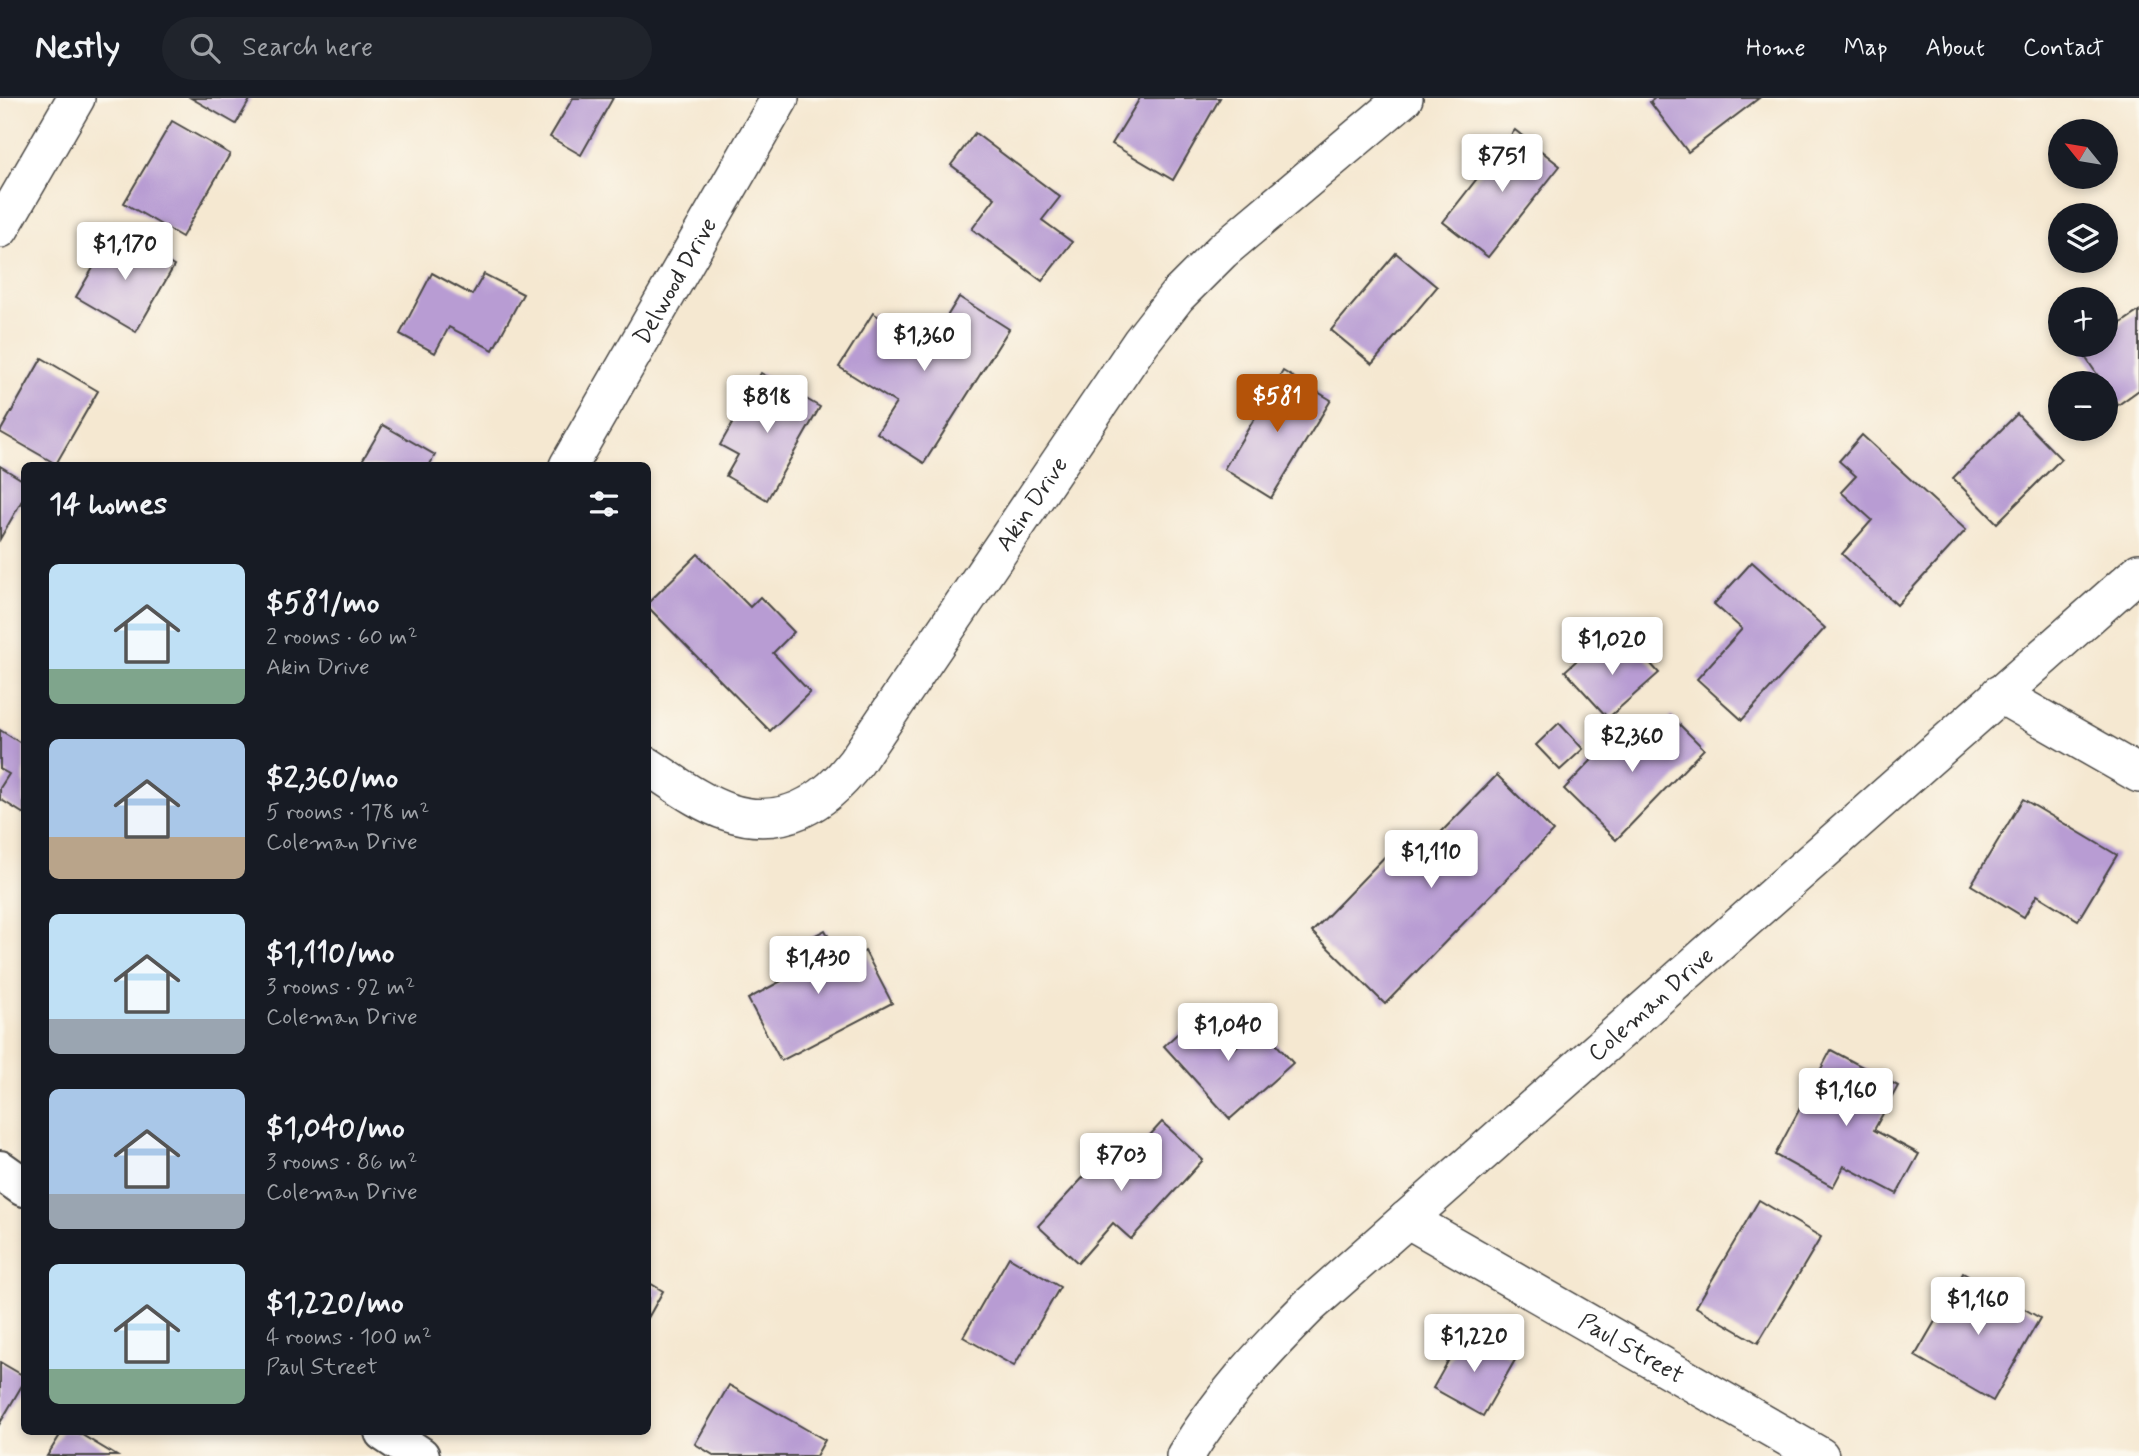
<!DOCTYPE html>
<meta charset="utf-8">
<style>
body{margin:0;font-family:Mynerve,sans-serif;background:#20242c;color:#f1f3f6;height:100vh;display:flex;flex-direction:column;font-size:26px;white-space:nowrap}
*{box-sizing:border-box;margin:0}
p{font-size:23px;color:#9ea1a6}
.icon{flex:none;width:38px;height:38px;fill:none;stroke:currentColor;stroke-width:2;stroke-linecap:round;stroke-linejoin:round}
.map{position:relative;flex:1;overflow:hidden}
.drawer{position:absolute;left:21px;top:364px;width:630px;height:973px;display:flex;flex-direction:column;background:#171b24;border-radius:10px;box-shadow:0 4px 10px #0003}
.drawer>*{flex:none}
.needle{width:46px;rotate:300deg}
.tools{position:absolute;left:2048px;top:21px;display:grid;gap:14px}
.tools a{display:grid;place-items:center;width:70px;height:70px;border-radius:50%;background:#171b24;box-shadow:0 4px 10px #0003;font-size:35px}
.price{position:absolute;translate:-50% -60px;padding:0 16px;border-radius:7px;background:#fff;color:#222;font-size:23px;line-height:46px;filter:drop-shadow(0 2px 4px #0008)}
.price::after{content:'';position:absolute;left:50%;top:42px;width:21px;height:16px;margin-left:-10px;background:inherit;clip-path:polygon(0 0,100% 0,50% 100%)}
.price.current{background:#b45309;color:#fff}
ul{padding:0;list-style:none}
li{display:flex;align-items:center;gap:21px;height:175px;padding:0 28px}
li span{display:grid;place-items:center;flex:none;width:196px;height:140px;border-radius:10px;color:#555}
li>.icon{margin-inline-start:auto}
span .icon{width:84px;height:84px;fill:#fffc;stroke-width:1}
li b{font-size:30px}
h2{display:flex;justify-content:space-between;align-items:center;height:84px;padding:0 28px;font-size:30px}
header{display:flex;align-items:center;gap:42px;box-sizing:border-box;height:98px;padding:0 35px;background:#171b24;border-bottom:2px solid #363941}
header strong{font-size:33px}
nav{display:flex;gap:38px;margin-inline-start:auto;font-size:24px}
.search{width:490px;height:63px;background:#20242c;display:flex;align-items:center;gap:18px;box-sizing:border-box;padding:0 24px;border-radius:38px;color:#9ea1a6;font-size:26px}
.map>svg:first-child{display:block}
</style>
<header>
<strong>Nestly</strong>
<div class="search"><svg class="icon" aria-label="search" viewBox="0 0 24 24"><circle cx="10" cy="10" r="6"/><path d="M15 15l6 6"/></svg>Search here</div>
<nav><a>Home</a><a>Map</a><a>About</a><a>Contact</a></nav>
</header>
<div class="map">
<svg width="2139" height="1358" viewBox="0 0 2139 1358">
<rect width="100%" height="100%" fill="#fbf7ec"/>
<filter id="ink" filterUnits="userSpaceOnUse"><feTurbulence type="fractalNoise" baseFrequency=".0143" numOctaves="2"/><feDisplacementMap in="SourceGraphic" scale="14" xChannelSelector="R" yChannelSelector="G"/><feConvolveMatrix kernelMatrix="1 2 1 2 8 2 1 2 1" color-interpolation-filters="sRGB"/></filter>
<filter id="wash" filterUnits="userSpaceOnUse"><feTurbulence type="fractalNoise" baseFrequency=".00686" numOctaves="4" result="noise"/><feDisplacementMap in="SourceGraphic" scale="28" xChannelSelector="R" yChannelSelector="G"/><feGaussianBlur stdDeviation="1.57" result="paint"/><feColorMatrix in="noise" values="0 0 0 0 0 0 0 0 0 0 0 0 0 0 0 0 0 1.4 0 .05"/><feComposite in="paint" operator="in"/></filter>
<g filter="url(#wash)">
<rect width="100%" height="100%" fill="#f5e8d1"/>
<g id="blocks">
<g fill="#b89cd3">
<path d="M191 0H251L236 26Z"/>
<path d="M573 0H613L581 57 550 39Z"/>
<path d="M1140 0H1220L1173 82 1112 46Z"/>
<path d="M1655 0H1759L1688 54 1650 4Z"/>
<path d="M172 23 230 56 182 139 124 105Z"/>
<path d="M1515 32 1560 68 1488 159 1443 124Z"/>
<path d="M975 35 1060 99 1042 122 1072 144 1042 183 972 131 995 100 951 67Z"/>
<path d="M114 134 174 168 136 234 76 199Z"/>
<path d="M1396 155 1437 189 1372 266 1331 232Z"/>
<path d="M432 175 472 197 484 176 523 196 493 252 449 229 435 255 400 236Z"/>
<path d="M959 199 1009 231 924 365 877 335 896 305 839 269 873 215 928 249Z"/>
<path d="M2139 213V292L2118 307 2105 288V285H2103L2081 253 2090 247H2105V236Z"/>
<path d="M42 260 98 293 56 366 0 334Z"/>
<path d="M1283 273 1331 302 1271 400 1224 371Z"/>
<path d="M761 275 820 309 767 402 726 378 738 357 720 347Z"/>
<path d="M2017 316 2061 361 1997 425 1953 380Z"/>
<path d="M383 327 435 357 429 368H359Z"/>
<path d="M1862 337 1966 432 1897 507 1842 456 1872 422 1841 394 1856 378 1839 363Z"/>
<path d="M0 368 24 383V399L0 441Z"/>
<path d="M698 456 750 509 760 499 794 534 773 555 810 594 770 633 648 509V505Z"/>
<path d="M1752 464 1825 530 1742 622 1697 581 1742 531 1714 506Z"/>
<path d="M1596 545 1613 564 1633 546 1659 575 1608 620 1565 573Z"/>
<path d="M1671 618 1704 651 1616 742 1564 691 1630 622 1649 640Z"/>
<path d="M1559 625 1583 651 1560 672 1536 647Z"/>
<path d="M0 632 24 647V716L0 701V690L9 676 0 671Z"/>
<path d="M1497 677 1553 733 1385 906 1312 834 1397 746 1414 762Z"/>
<path d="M2023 701 2117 757 2078 822 2037 797 2024 819 1971 787Z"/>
<path d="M825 832 843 865 865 853 892 905 781 963 748 901 794 876 783 854Z"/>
<path d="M1201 914 1235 950 1260 928 1293 965 1230 1021 1164 948Z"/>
<path d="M1831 952 1898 988 1874 1032 1919 1056 1897 1096 1844 1068 1833 1089 1775 1057Z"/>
<path d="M1162 1024 1203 1062 1131 1141 1113 1125 1078 1165 1038 1128 1104 1057 1119 1071Z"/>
<path d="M1759 1102 1821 1139 1758 1245 1696 1209Z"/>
<path d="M1009 1159 1060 1189 1014 1268 963 1239Z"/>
<path d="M1963 1175 2040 1220 1993 1303 1915 1258Z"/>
<path d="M648 1184 663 1193 648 1220Z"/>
<path d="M1465 1233 1515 1262 1483 1318 1433 1290Z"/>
<path d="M0 1264 24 1278V1284L0 1325Z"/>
<path d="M729 1287 825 1342 816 1358H715L695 1346Z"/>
<path d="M62 1334H77L117 1358H47Z"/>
</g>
</g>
</g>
<g filter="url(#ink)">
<use href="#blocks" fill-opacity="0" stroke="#494744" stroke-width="2"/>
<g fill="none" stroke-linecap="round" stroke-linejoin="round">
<g stroke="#494744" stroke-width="40">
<g id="minor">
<path d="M0 131 76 0"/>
<path id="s1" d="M568 368 780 0"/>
<path d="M1999 596 2139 676"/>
<path id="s2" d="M648 668C673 684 700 705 728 714 782 732 824 706 856 664L1141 244 1177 198 1222 153 1404 0"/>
<path id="s3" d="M1407 1121 1820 1358"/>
<path id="s4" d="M1185 1358C1219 1302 1263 1254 1309 1208L2139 474"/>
</g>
</g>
<g stroke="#494744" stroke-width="42">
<g id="secondary">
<path d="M0 1072 24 1089"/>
<path d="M384 1334 420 1358"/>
</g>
</g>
<use href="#minor" stroke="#fff" stroke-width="37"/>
<use href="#secondary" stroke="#fff" stroke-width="38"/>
</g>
</g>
<g text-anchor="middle" stroke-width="5" stroke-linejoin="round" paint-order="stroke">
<g font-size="24" fill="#2b2b2b" stroke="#fbf7ec">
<text dy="8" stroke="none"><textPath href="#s1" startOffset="214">Delwood Drive</textPath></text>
<text dy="8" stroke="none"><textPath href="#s2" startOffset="553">Akin Drive</textPath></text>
<text dy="8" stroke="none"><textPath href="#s4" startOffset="651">Coleman Drive</textPath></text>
<text dy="8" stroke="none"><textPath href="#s3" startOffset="259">Paul Street</textPath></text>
</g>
</g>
</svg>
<div class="tools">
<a><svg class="needle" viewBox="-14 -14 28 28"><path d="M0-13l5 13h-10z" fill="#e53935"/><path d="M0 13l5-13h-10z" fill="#9ea1a6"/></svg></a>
<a><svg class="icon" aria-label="layers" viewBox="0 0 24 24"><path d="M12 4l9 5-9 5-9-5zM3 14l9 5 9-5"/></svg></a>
<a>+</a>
<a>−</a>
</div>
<b class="price" style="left:1502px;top:96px">$751</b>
<b class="price" style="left:125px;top:184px">$1,170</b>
<b class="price" style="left:924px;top:275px">$1,360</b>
<b class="price current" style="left:1277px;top:336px">$581</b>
<b class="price" style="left:767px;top:337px">$818</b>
<b class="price" style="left:1612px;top:579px">$1,020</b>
<b class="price" style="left:1632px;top:676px">$2,360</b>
<b class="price" style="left:1431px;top:792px">$1,110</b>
<b class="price" style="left:818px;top:898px">$1,430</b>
<b class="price" style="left:1228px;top:965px">$1,040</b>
<b class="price" style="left:1846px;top:1030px">$1,160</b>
<b class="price" style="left:1121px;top:1095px">$703</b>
<b class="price" style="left:1978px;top:1239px">$1,160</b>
<b class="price" style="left:1474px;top:1276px">$1,220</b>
<section class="drawer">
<h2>14 homes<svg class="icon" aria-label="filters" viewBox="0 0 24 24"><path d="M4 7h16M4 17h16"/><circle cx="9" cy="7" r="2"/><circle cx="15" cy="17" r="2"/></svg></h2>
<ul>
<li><span style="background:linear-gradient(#bfe0f5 75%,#7fa58c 0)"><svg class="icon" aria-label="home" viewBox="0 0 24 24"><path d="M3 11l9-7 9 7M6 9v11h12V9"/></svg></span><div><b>$581/mo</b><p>2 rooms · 60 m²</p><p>Akin Drive</p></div></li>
<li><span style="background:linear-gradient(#a9c7e8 70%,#b9a48a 0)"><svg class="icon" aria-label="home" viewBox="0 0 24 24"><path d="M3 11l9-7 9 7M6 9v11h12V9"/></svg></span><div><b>$2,360/mo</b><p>5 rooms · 178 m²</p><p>Coleman Drive</p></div></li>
<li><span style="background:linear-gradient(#bfe0f5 75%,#9aa5b1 0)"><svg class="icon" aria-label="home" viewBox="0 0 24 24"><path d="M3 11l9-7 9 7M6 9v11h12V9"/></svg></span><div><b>$1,110/mo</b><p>3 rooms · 92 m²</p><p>Coleman Drive</p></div></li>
<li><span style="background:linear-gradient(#a9c7e8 75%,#9aa5b1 0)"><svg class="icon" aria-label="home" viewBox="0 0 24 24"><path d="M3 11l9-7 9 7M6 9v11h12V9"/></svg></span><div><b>$1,040/mo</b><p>3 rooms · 86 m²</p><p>Coleman Drive</p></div></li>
<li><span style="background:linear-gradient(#bfe0f5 75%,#7fa58c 0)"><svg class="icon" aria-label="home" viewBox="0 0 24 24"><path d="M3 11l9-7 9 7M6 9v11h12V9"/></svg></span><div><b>$1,220/mo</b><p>4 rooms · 100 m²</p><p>Paul Street</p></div></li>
</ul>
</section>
</div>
